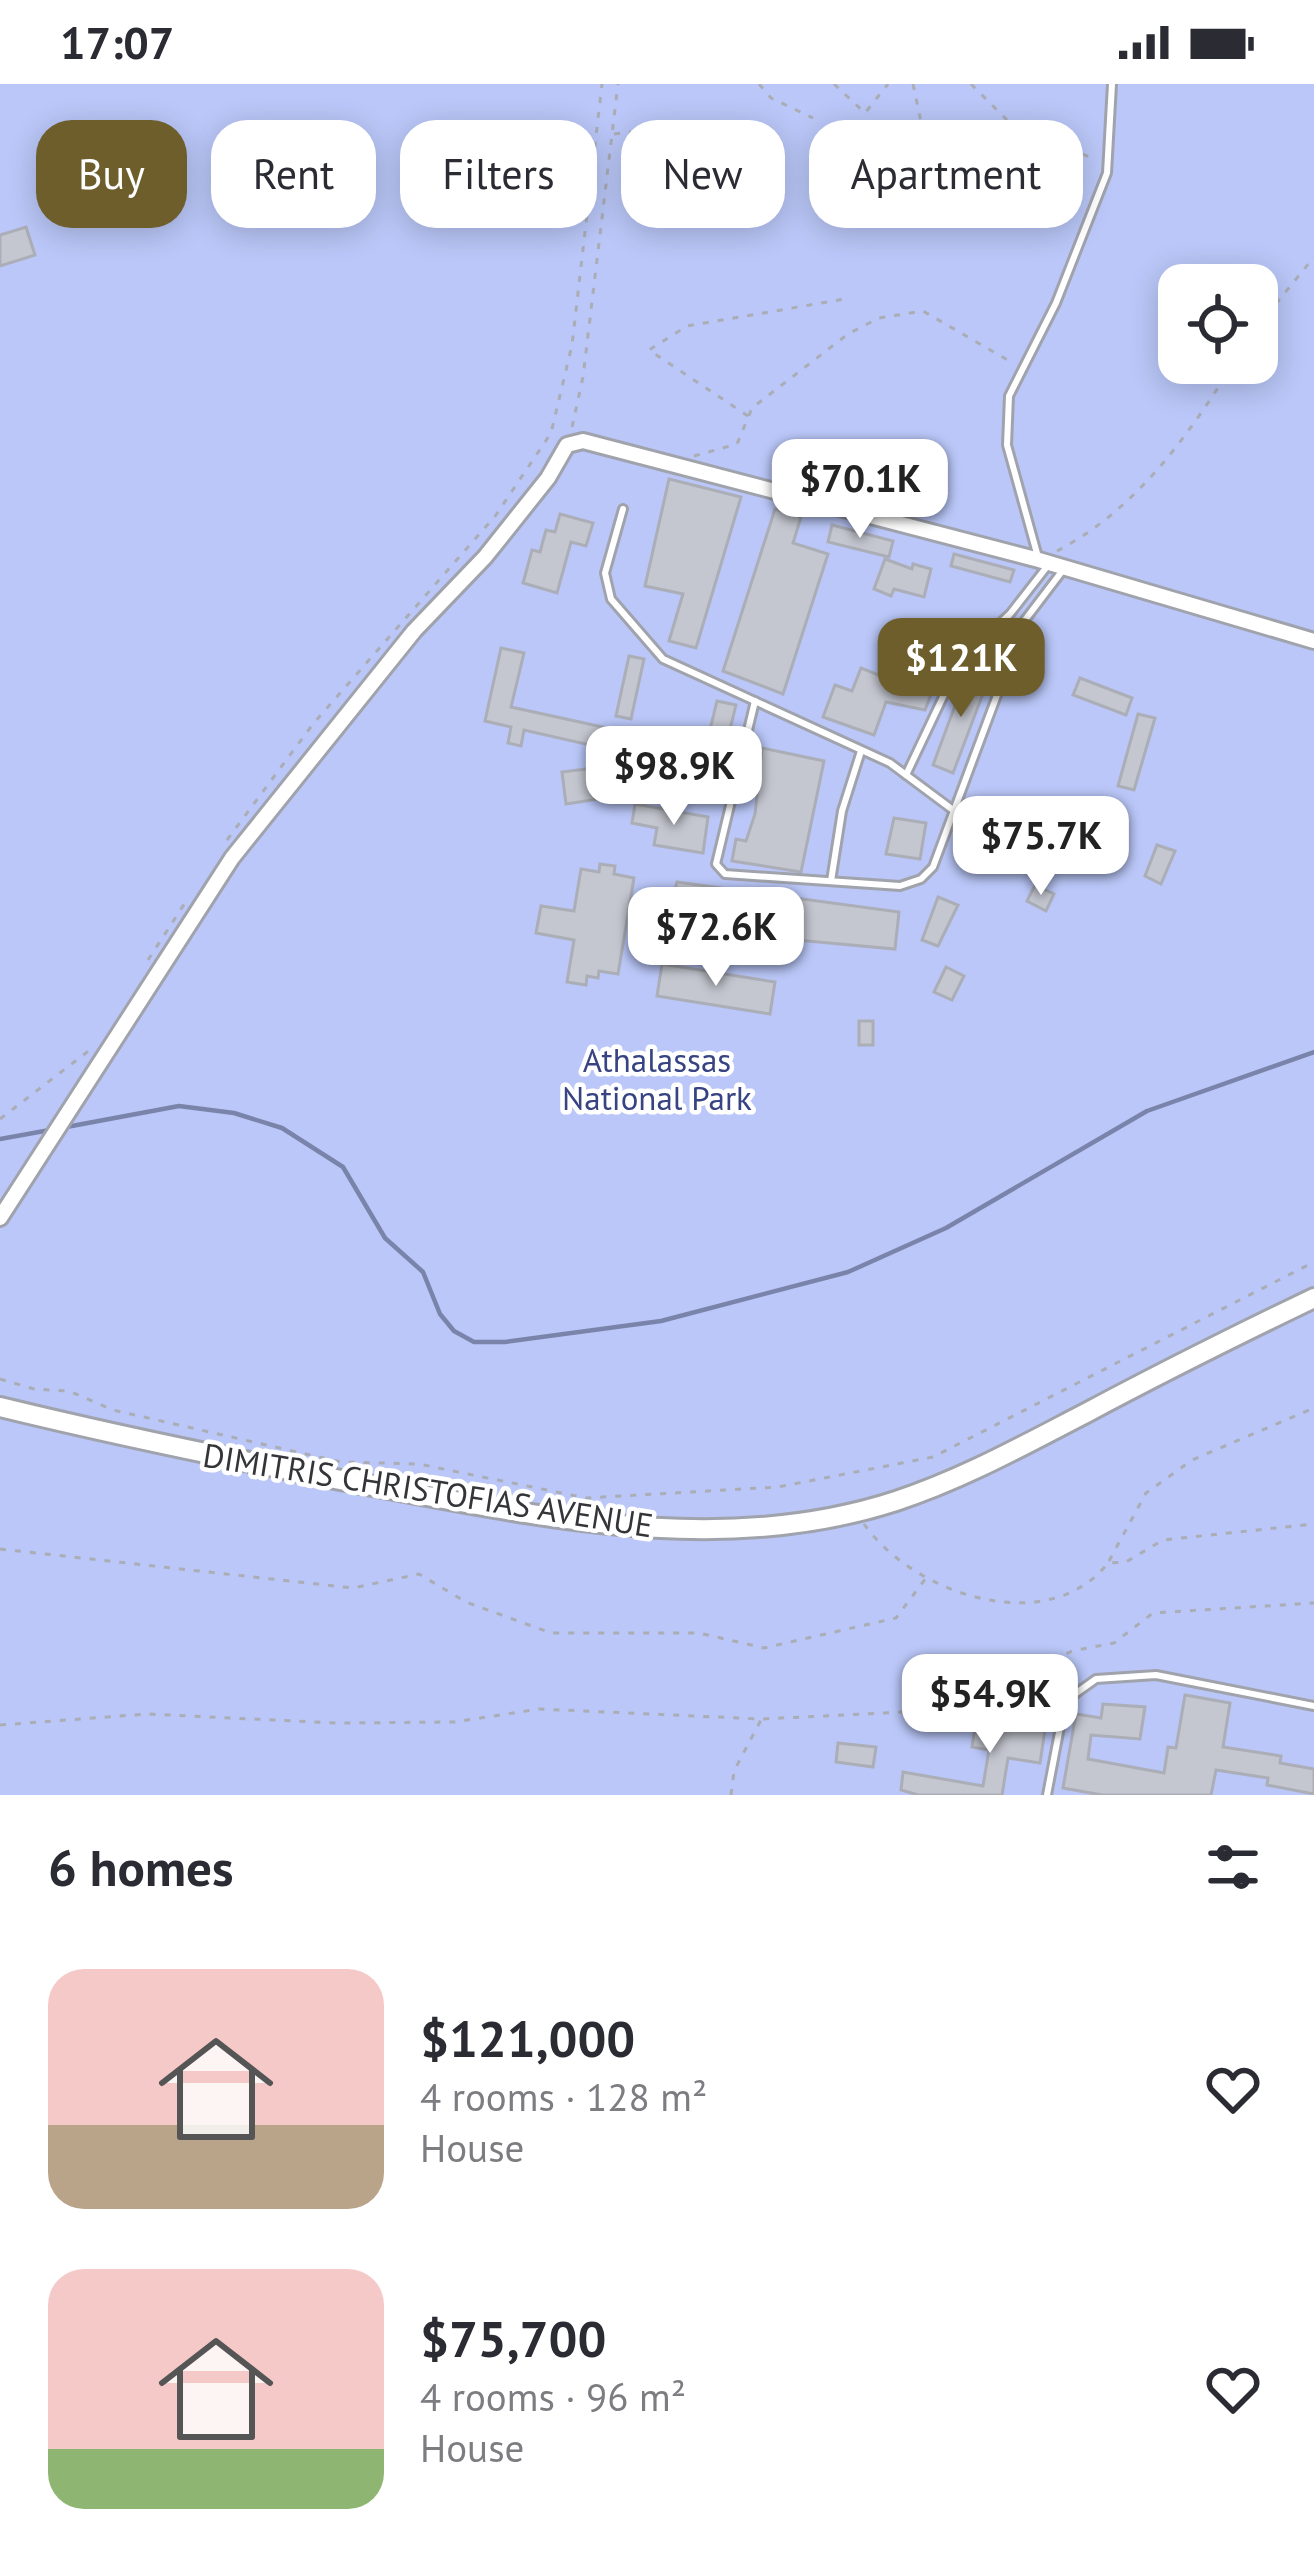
<!DOCTYPE html>
<meta charset="utf-8">
<style>
body{margin:0;font-family:"PT Sans",sans-serif;background:#f2f2f3;color:#2b2b33;height:100vh;display:flex;flex-direction:column;font-size:45px;white-space:nowrap}
*{box-sizing:border-box;margin:0}
p{font-size:39px;color:#7c7c81}
.icon{flex:none;width:66px;height:66px;fill:none;stroke:currentColor;stroke-width:2;stroke-linecap:round;stroke-linejoin:round}
.map{position:relative;height:1711px;overflow:hidden}
.side{display:flex;flex-direction:column;background:#fff;flex:1}
.side>*{flex:none}
.banner{position:absolute;left:36px;top:36px;width:1242px;height:108px;display:flex;gap:24px}
.controls{position:absolute;left:1158px;top:180px;display:grid;gap:24px}
.controls a{display:grid;place-items:center;width:120px;height:120px;border-radius:24px;background:#fff;box-shadow:0 6px 30px #0003;font-size:60px}
.price{position:absolute;translate:-50% -102px;padding:0 27px;border-radius:24px;background:#fff;color:#222;font-size:39px;line-height:78px;filter:drop-shadow(0 3px 6px #0008)}
.price::after{content:'';position:absolute;left:50%;top:72px;width:36px;height:27px;margin-left:-18px;background:inherit;clip-path:polygon(0 0,100% 0,50% 100%)}
.price.active{background:#6d5e2c;color:#fff}
ul{padding:0;list-style:none}
li{display:flex;align-items:center;gap:36px;height:300px;padding:0 48px}
li span{display:grid;place-items:center;flex:none;width:336px;height:240px;border-radius:36px;color:#555}
li>.icon{margin-inline-start:auto}
span .icon{width:144px;height:144px;fill:#fffc;stroke-width:1}
li b{font-size:51px}
h2{display:flex;justify-content:space-between;align-items:center;height:144px;padding:0 48px;font-size:51px}
.tag{padding:0 42px;border-radius:36px;background:#fff;box-shadow:0 6px 30px #0003;font-size:42px;line-height:108px}
.tag.active{background:#6d5e2c;color:#fff}
.status{display:flex;justify-content:space-between;align-items:center;height:84px;padding:0 60px;background:#fff;direction:ltr}
.status svg{height:33px;fill:currentColor}
.map>svg:first-child{display:block}
</style>
<div class="status"><b>17:07</b><svg viewBox="0 0 49 12"><path d="M0 12V9h3v3zM5 12V6h3v6zM10 12V3h3v9zM15 12V0h3v12zM26 1h20v11H26zM47 4h2v5h-2z"/></svg></div>
<div class="map">
<svg width="1314" height="1711" viewBox="0 0 1314 1711">
<rect width="100%" height="100%" fill="#f1f4fe"/>
<path fill="#bac7f8" fill-rule="evenodd" d="M0 0H1314V1711H0ZM1179 201H1257V279H1179Z"/>
<g fill="none" stroke-linecap="round" stroke-linejoin="round">
<g stroke="#7a84aa" stroke-width="4.5">
<path d="M61 1044 179 1022 234 1029 282 1044 343 1083 385 1154 423 1188 440 1230 454 1247 474 1258H505L661 1237 848 1188 946 1144 1147 1027 1314 968"/>
<path d="M0 1055 50 1046"/>
</g>
</g>
<g fill="#c4c7d0" stroke="#abaeb7" stroke-width="3">
<path d="M26 143 35 171 0 182V151Z"/>
<path d="M669 395 741 413 696 564 669 557 683 510 645 502Z"/>
<path d="M775 425 801 433 793 459 828 470 783 610 723 587Z"/>
<path d="M560 430 593 439 586 462 571 458 557 509 523 499 532 466 540 468 546 446 555 448Z"/>
<path d="M832 441 893 457 889 473 828 458Z"/>
<path d="M954 470 1014 486 1010 498 951 482Z"/>
<path d="M885 475 912 485 913 480 931 485 924 513 894 505 891 512 874 505Z"/>
<path d="M895 555 945 574 925 626 886 618 874 651 823 633 835 601 852 607 861 584 881 592Z"/>
<path d="M501 564 524 569 511 623 607 644 603 664 524 646 521 662 508 659 511 643 485 637Z"/>
<path d="M629 572 644 575 631 635 616 632Z"/>
<path d="M969 584 990 591 953 689 933 681Z"/>
<path d="M1080 594 1132 614 1126 631 1073 611Z"/>
<path d="M717 617 736 621 718 694 634 671 638 654 704 670Z"/>
<path d="M1138 630 1155 634 1134 706 1118 702Z"/>
<path d="M762 664 824 677 801 788 732 777 736 755 746 757 755 730Z"/>
<path d="M594 684 598 715 566 720 562 688Z"/>
<path d="M635 720 708 733 703 769 654 761 657 744 632 739Z"/>
<path d="M894 734 926 739 920 775 886 770Z"/>
<path d="M1157 761 1175 767 1161 800 1145 792Z"/>
<path d="M600 780 615 782 614 790 634 794 618 890 599 887 598 894 587 892 586 901 567 898 574 856 536 849 541 822 574 827 581 785 599 788Z"/>
<path d="M677 798 899 828 895 865 796 856 797 849 668 829Z"/>
<path d="M1035 801 1054 810 1046 827 1027 817Z"/>
<path d="M938 813 958 821 938 862 922 856Z"/>
<path d="M662 880 775 898 770 930 657 912Z"/>
<path d="M946 883 964 892 952 916 934 908Z"/>
<rect x="859" y="937" width="14" height="24"/>
<path d="M1185 1611 1230 1619 1223 1663 1281 1672 1280 1679 1314 1685V1710L1267 1701 1268 1694 1216 1686 1211 1711H1102L1063 1704 1076 1630 1101 1634 1103 1620 1145 1623 1140 1655 1091 1651 1088 1675 1164 1689 1168 1663 1176 1664Z"/>
<path d="M1021 1627 1047 1632 1040 1679 1008 1674 1002 1711H918L901 1706 903 1688 983 1702 989 1666 972 1663 977 1630 1019 1637Z"/>
<path d="M838 1659 876 1663 873 1683 836 1678Z"/>
</g>
<g fill="none" stroke-linecap="round" stroke-linejoin="round">
<g stroke="#a0a3ac" stroke-width="12">
<g id="lane">
<path d="M623 425 605 489 611 515 663 575 890 679 957 729"/>
<path d="M1038 473 1007 361 1009 312 1056 219 1107 89 1112 0"/>
<path d="M755 617 716 780 725 790 900 802 921 795 933 783 1025 536 1063 486"/>
<path d="M906 691 961 575 1010 530 1049 480"/>
<path d="M831 797 842 727 861 667"/>
<path d="M1047 1711 1065 1617 1096 1595 1156 1591 1314 1622"/>
</g>
</g>
<g stroke="#a0a3ac" stroke-width="20">
<path id="street" d="M0 1134 232 774 414 547 485 473 548 394 567 361 583 357 1039 476 1314 557"/>
</g>
<g stroke="#a0a3ac" stroke-width="24">
<path id="secondary" d="M0 1323C127 1354 255 1380 383 1404 554 1435 727 1472 896 1417 963 1395 1024 1361 1086 1329 1161 1289 1237 1251 1314 1214"/>
</g>
<g stroke="#abadb5" stroke-width="3" stroke-dasharray="6 9" stroke-linecap="butt">
<path d="M759 0 771 14 813 34"/>
<path d="M834 0 865 29 888 0"/>
<path d="M913 0 921 38 1015 46"/>
<path d="M971 0 1017 46 1095 75"/>
<path d="M614 50 687 41"/>
<path d="M1257 243 1314 173"/>
<path d="M748 332 649 266 687 242 845 215"/>
<path d="M572 343 583 293 618 0"/>
<path d="M694 372 737 360 752 324 848 250 879 234 923 227 1011 278"/>
<path d="M1057 467C1137 425 1187 353 1234 279"/>
<path d="M227 756 313 640 496 431 551 349 572 261 602 0"/>
<path d="M148 876 185 819"/>
<path d="M0 1035 91 965"/>
<path d="M0 1295 34 1305 69 1307 113 1326 341 1378 419 1380 586 1414 778 1403 933 1373 1314 1178"/>
<path d="M864 1440C914 1511 1048 1555 1108 1479L1126 1478 1163 1456 1314 1440"/>
<path d="M0 1465 353 1504 419 1490 466 1518 551 1549H699L764 1564 896 1534 926 1494"/>
<path d="M1109 1477 1146 1409 1192 1376 1314 1324"/>
<path d="M0 1641 147 1630 337 1639 454 1638 539 1625 761 1635 925 1627 978 1610 1072 1567 1114 1559 1153 1529 1314 1519"/>
<path d="M731 1711 734 1687 761 1636"/>
</g>
<use href="#lane" stroke="#fff" stroke-width="6"/>
<use href="#street" stroke="#fff" stroke-width="14"/>
<use href="#secondary" stroke="#fff" stroke-width="18"/>
</g>
<g text-anchor="middle" stroke-width="9" stroke-linejoin="round" paint-order="stroke">
<g font-size="33" fill="#374382" stroke="#fff">
<text x="657" y="988">Athalassas<tspan x="657" dy="38">National Park</tspan></text>
</g>
<g font-size="33" fill="#343539" stroke="#fff">
<text transform="translate(428 1406) rotate(9)" y="12">DIMITRIS CHRISTOFIAS AVENUE</text>
</g>
</g>
</svg>
<div class="controls">
<a><svg class="icon" aria-label="locate" viewBox="0 0 24 24"><circle cx="12" cy="12" r="6"/><path d="M12 2v4M12 18v4M2 12h4M18 12h4"/></svg></a>
</div>
<b class="price" style="left:860px;top:457px">$70.1K</b>
<b class="price active" style="left:961px;top:636px">$121K</b>
<b class="price" style="left:674px;top:744px">$98.9K</b>
<b class="price" style="left:1041px;top:814px">$75.7K</b>
<b class="price" style="left:716px;top:905px">$72.6K</b>
<b class="price" style="left:990px;top:1672px">$54.9K</b>
<div class="banner">
<a class="tag active">Buy</a>
<a class="tag">Rent</a>
<a class="tag">Filters</a>
<a class="tag">New</a>
<a class="tag">Apartment</a>
</div>
</div>
<section class="side">
<h2>6 homes<svg class="icon" aria-label="filters" viewBox="0 0 24 24"><path d="M4 7h16M4 17h16"/><circle cx="9" cy="7" r="2"/><circle cx="15" cy="17" r="2"/></svg></h2>
<ul>
<li><span style="background:linear-gradient(#f6c9c9 65%,#b9a48a 0)"><svg class="icon" aria-label="home" viewBox="0 0 24 24"><path d="M3 11l9-7 9 7M6 9v11h12V9"/></svg></span><div><b>$121,000</b><p>4 rooms · 128 m²</p><p>House</p></div><svg class="icon" aria-label="heart" viewBox="0 0 24 24"><path d="M12 20l-8-8c-3-5 5-10 8-4 3-6 11-1 8 4z"/></svg></li>
<li><span style="background:linear-gradient(#f6c9c9 75%,#8fb573 0)"><svg class="icon" aria-label="home" viewBox="0 0 24 24"><path d="M3 11l9-7 9 7M6 9v11h12V9"/></svg></span><div><b>$75,700</b><p>4 rooms · 96 m²</p><p>House</p></div><svg class="icon" aria-label="heart" viewBox="0 0 24 24"><path d="M12 20l-8-8c-3-5 5-10 8-4 3-6 11-1 8 4z"/></svg></li>
</ul>
</section>
